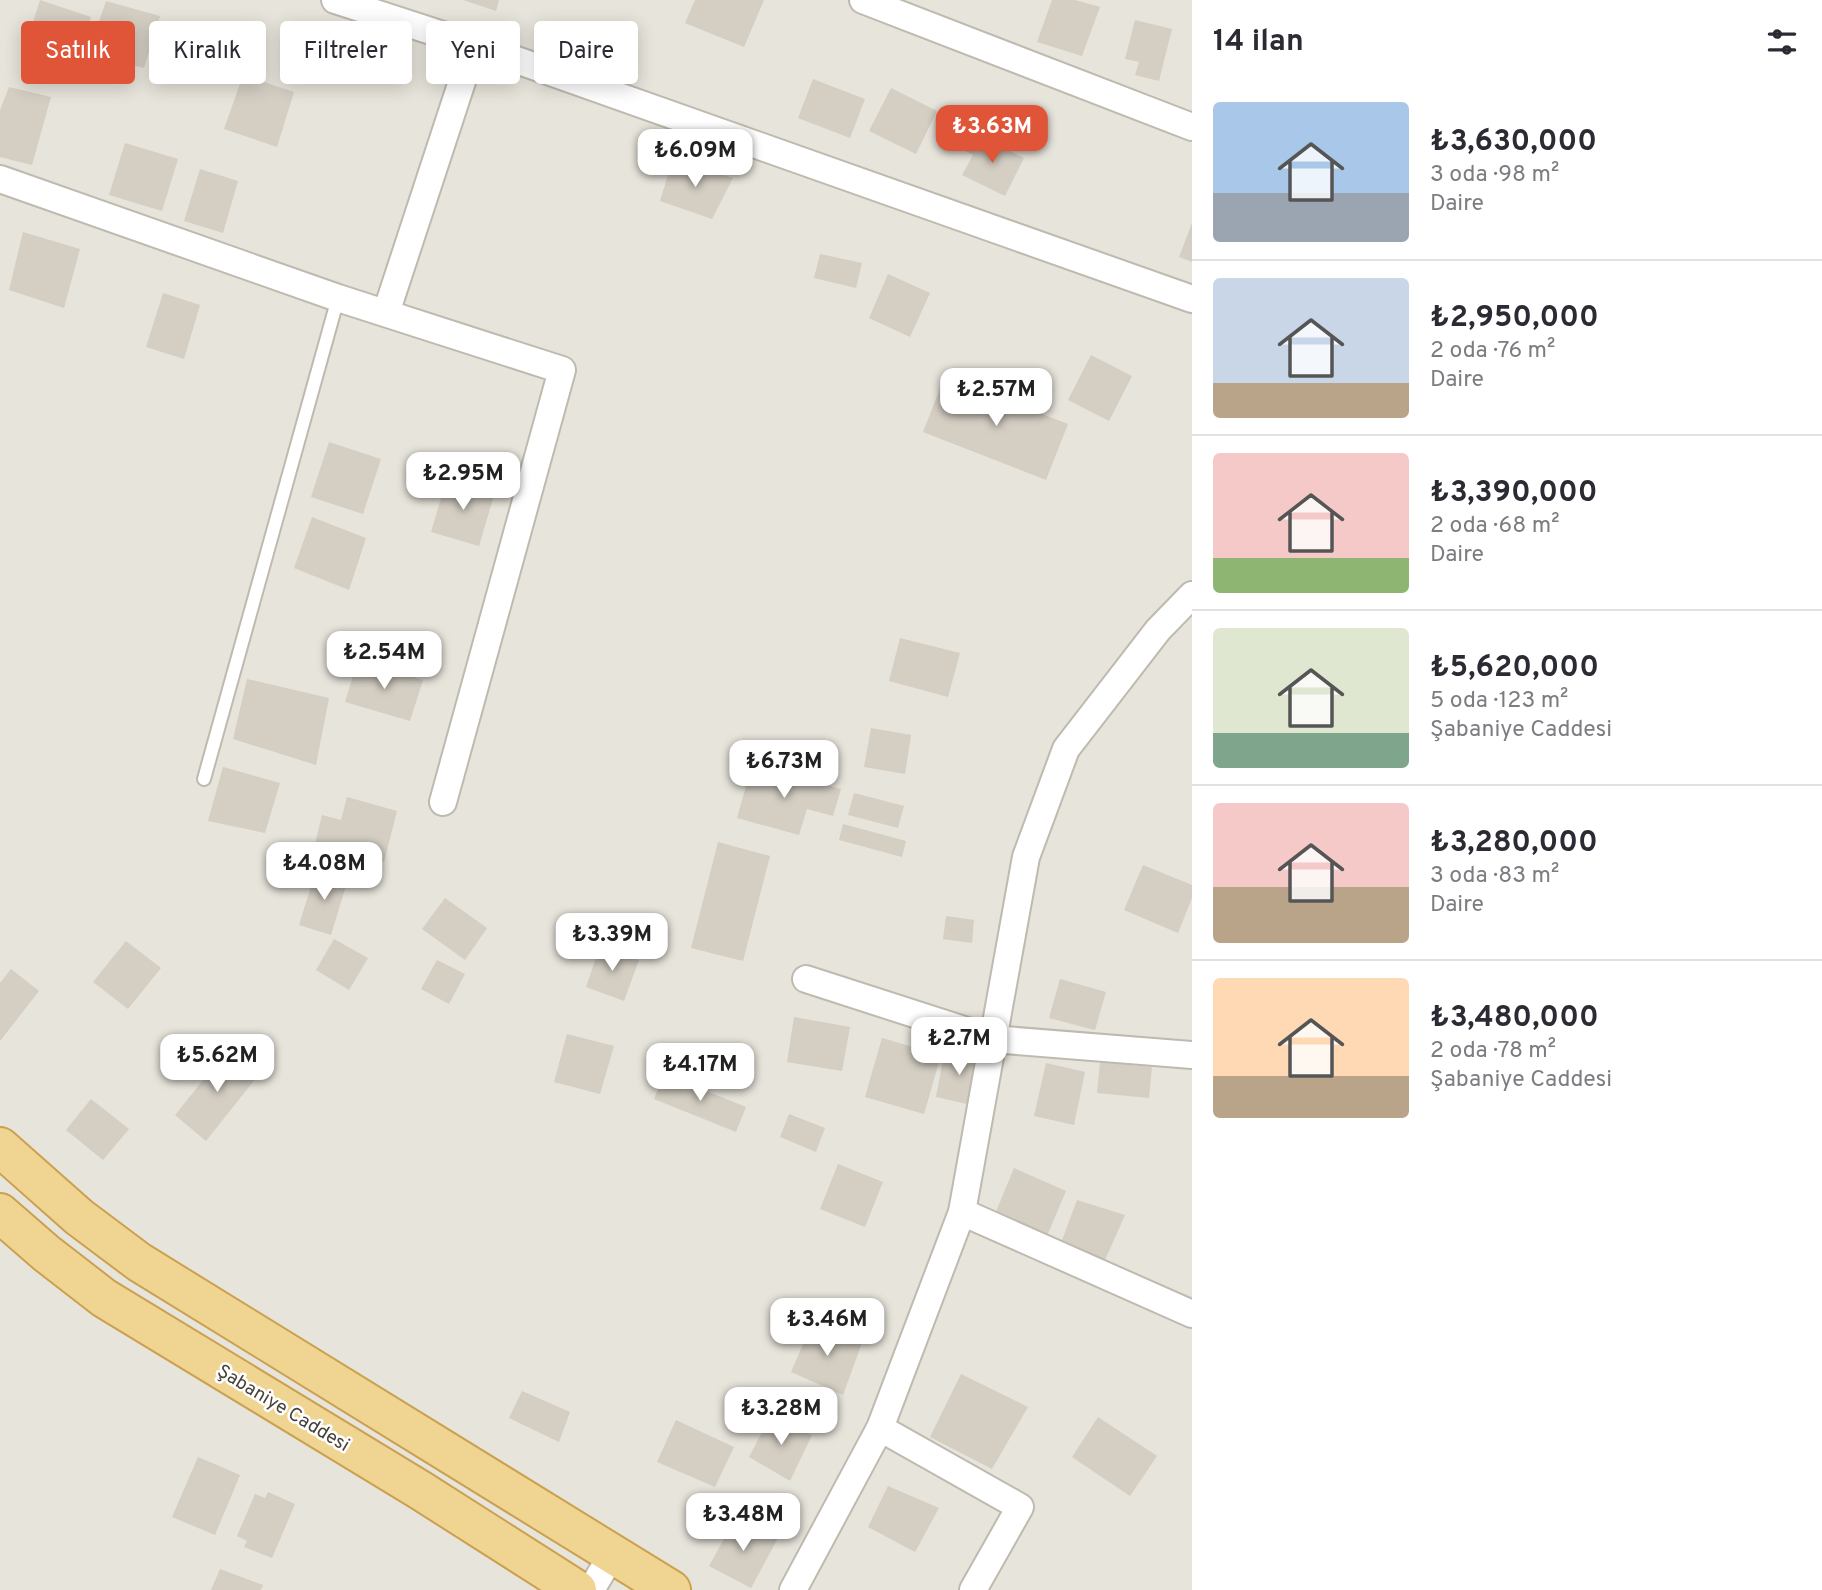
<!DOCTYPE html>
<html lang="tr">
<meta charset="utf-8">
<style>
body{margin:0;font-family:Overpass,sans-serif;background:#f2f2f3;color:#2b2b33;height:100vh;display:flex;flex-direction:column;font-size:26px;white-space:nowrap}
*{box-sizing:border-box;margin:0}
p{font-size:23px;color:#7c7c81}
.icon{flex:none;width:38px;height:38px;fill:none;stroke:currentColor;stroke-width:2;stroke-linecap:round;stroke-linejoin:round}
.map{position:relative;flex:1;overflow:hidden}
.panel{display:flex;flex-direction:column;background:#fff;width:630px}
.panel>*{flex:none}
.guide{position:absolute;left:21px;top:21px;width:665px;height:63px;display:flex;gap:14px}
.price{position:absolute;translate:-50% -60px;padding:0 16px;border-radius:14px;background:#fff;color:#222;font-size:23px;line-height:46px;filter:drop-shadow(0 2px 4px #0008)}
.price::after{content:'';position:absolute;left:50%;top:42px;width:21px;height:16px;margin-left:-10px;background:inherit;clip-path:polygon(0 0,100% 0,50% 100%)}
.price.current{background:#e05437;color:#fff}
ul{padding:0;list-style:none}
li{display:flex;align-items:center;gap:21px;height:175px;padding:0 21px}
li+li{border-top:2px solid #e1e1e2}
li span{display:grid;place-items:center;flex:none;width:196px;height:140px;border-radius:7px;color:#555}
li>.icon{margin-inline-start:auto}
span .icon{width:84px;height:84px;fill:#fffc;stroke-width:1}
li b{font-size:30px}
h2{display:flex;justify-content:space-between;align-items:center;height:84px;padding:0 21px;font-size:30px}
.pill{padding:0 24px;border-radius:7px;background:#fff;box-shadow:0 4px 18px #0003;font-size:24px;line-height:63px}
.pill.current{background:#e05437;color:#fff}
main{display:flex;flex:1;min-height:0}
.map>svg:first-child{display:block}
</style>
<main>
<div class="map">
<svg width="1192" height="1590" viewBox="0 0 1192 1590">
<rect width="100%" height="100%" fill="#f4f2ec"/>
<rect fill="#e7e4db" x="0" y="0" width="1192" height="1590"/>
<g fill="#d4cec3">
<path d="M40 0 91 17 73 68 24 51Z"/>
<path d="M463 0H499L496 11Z"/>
<path d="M695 0H764L744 47 685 23Z"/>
<path d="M1052 0H1075L1100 7 1082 56 1037 42Z"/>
<path d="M106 1 160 16 144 68 88 54Z"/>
<path d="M1135 20 1172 29 1159 81 1135 75 1139 62 1125 59Z"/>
<path d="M243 75 294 92 277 147 224 129Z"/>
<path d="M813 79 865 99 850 138 798 118Z"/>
<path d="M9 87 51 97 32 165 0 157V110Z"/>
<path d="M891 88 937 111 916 154 869 131Z"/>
<path d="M973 133 1024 158 1005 196 962 175 973 155 965 151Z"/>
<path d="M125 143 178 159 162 211 109 195Z"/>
<path d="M673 159 733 178 712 219 660 201Z"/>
<path d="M200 169 238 181 223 233 184 221Z"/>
<path d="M1192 223V262L1179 257Z"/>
<path d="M23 232 80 249 64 308 9 290Z"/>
<path d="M820 254 862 263 856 288 814 278Z"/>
<path d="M888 274 930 293 910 337 869 318Z"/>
<path d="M163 293 200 305 184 359 146 347Z"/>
<path d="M1091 355 1132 376 1109 421 1068 400Z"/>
<path d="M945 376 1068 424 1046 480 923 432Z"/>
<path d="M329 442 381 459 363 514 311 497Z"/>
<path d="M447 478 495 492 479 546 431 532Z"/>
<path d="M312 517 366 538 349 590 294 568Z"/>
<path d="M900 638 960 653 948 697 889 681Z"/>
<path d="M358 660 423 680 410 721 345 702Z"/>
<path d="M247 679 329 698 316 765 233 739Z"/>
<path d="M871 728 911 735 905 774 864 767Z"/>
<path d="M752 765 841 789 833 816 807 809 799 835 737 818Z"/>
<path d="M223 767 280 783 265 833 208 821Z"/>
<path d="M854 793 904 806 898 828 848 815Z"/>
<path d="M347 797 397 811 384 862 315 844 322 815 341 820Z"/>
<path d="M843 824 906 841 902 857 839 840Z"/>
<path d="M718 842 770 856 743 961 691 948Z"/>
<path d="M1143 865 1192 885V898L1178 933 1124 910Z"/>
<path d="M316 870 348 879 331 935 299 925Z"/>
<path d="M445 898 487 928 465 960 422 929Z"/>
<path d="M946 916 974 920 972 943 943 939Z"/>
<path d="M334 939 368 958 349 990 316 970Z"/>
<path d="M126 941 161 968 128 1009 93 982Z"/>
<path d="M600 946 639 960 624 1001 586 987Z"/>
<path d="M437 960 465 974 449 1004 421 989Z"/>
<path d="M11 969 39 991 0 1041V983Z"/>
<path d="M1060 979 1106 992 1095 1030 1049 1018Z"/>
<path d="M794 1017 850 1027 842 1071 787 1062Z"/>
<path d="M567 1034 614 1046 600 1094 554 1082Z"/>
<path d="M882 1038 941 1055 924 1114 865 1097Z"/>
<path d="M229 1048 260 1073 206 1141 175 1115Z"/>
<path d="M945 1049 982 1056 972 1105 936 1097Z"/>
<path d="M1100 1062 1152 1067 1149 1098 1097 1093Z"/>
<path d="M1046 1063 1085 1072 1074 1125 1034 1116Z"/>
<path d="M664 1074 746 1107 736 1132 654 1099Z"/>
<path d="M91 1099 129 1129 103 1160 66 1130Z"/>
<path d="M789 1114 825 1128 816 1152 780 1137Z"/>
<path d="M838 1164 883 1182 865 1227 820 1209Z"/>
<path d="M1014 1168 1066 1191 1047 1236 995 1214Z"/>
<path d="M1077 1200 1125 1215 1105 1260 1062 1240Z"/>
<path d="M813 1321 862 1343 843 1395 791 1372Z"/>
<path d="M961 1374 1028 1407 992 1469 930 1437Z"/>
<path d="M522 1391 570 1412 559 1442 509 1418Z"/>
<path d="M771 1415 812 1435 790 1481 749 1457Z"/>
<path d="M1098 1417 1157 1456 1130 1496 1072 1457Z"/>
<path d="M676 1420 734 1447 715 1487 657 1462Z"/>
<path d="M198 1457 240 1475 215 1535 172 1517Z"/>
<path d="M888 1486 939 1508 915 1552 868 1527Z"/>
<path d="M268 1492 295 1504 272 1558 244 1547 247 1541 237 1536 255 1494 265 1498Z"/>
<path d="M735 1519 778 1538 751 1588 709 1566Z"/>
<path d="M220 1569 263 1585 261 1590H211Z"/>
</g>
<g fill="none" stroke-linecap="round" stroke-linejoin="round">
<g stroke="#bfbaaf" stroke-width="16">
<path id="service" d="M204 779 338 298"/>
</g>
<g stroke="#bfbaaf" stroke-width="30">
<g id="minor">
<path d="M335 0 474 45 1192 299"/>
<path d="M863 0 1192 127"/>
<path d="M0 179 338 298 562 370 443 802"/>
<path d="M386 313 474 45"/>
<path d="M806 979 992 1039 1192 1055"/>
<path d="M962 1212 1192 1314"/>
<path d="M880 1428 1020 1507 973 1590"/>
<path d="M591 1590 613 1553"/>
<path d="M793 1590 880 1428 962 1212 1026 857 1066 749 1158 630 1192 595"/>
</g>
</g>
<g stroke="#cba04f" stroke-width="42">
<g id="trunk">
<path d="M0 1147 79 1217 139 1262 671 1590"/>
<path d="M0 1213 46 1253 104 1298 420 1490 577 1590"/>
</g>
</g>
<use href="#service" stroke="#fff" stroke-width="12"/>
<use href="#minor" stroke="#fff" stroke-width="26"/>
<use href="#trunk" stroke="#f0d592" stroke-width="38"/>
</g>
<g text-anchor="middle" stroke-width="5" stroke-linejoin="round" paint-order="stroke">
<g font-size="19" fill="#48433a" stroke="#fff">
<text transform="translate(284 1407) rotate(31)" y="7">Şabaniye Caddesi</text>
</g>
</g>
</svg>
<b class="price current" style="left:992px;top:165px">₺3.63M</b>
<b class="price" style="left:695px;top:189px">₺6.09M</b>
<b class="price" style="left:996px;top:428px">₺2.57M</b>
<b class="price" style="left:463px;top:512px">₺2.95M</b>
<b class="price" style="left:384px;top:691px">₺2.54M</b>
<b class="price" style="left:784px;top:800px">₺6.73M</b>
<b class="price" style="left:324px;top:902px">₺4.08M</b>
<b class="price" style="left:612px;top:973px">₺3.39M</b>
<b class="price" style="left:959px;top:1077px">₺2.7M</b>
<b class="price" style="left:217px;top:1094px">₺5.62M</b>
<b class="price" style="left:700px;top:1103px">₺4.17M</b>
<b class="price" style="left:827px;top:1358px">₺3.46M</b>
<b class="price" style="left:781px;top:1447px">₺3.28M</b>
<b class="price" style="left:743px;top:1553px">₺3.48M</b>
<div class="guide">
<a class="pill current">Satılık</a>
<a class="pill">Kiralık</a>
<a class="pill">Filtreler</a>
<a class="pill">Yeni</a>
<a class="pill">Daire</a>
</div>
</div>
<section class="panel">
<h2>14 ilan<svg class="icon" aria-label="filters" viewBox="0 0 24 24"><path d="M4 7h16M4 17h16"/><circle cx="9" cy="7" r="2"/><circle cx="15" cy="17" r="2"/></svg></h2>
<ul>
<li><span style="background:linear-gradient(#a9c7e8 65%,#9aa5b1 0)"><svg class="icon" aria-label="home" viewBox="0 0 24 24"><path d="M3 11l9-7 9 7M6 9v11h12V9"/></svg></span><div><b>₺3,630,000</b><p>3 oda · 98 m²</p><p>Daire</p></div></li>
<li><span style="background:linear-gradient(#c9d6e8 75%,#b9a48a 0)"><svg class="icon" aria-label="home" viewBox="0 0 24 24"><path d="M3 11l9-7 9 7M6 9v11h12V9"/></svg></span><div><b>₺2,950,000</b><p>2 oda · 76 m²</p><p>Daire</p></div></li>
<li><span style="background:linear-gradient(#f6c9c9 75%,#8fb573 0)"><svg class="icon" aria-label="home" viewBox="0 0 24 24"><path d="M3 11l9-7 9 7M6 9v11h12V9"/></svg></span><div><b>₺3,390,000</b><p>2 oda · 68 m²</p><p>Daire</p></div></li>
<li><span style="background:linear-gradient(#dfe7d0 75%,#7fa58c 0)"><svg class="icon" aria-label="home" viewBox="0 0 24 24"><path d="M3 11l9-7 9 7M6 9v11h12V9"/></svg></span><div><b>₺5,620,000</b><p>5 oda · 123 m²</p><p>Şabaniye Caddesi</p></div></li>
<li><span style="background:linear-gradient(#f6c9c9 60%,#b9a48a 0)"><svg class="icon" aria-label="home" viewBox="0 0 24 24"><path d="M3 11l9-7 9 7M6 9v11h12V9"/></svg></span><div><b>₺3,280,000</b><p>3 oda · 83 m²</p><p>Daire</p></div></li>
<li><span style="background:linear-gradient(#ffd9b3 70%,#b9a48a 0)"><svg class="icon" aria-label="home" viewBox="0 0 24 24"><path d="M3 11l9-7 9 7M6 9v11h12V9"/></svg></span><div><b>₺3,480,000</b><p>2 oda · 78 m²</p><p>Şabaniye Caddesi</p></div></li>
</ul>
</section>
</main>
